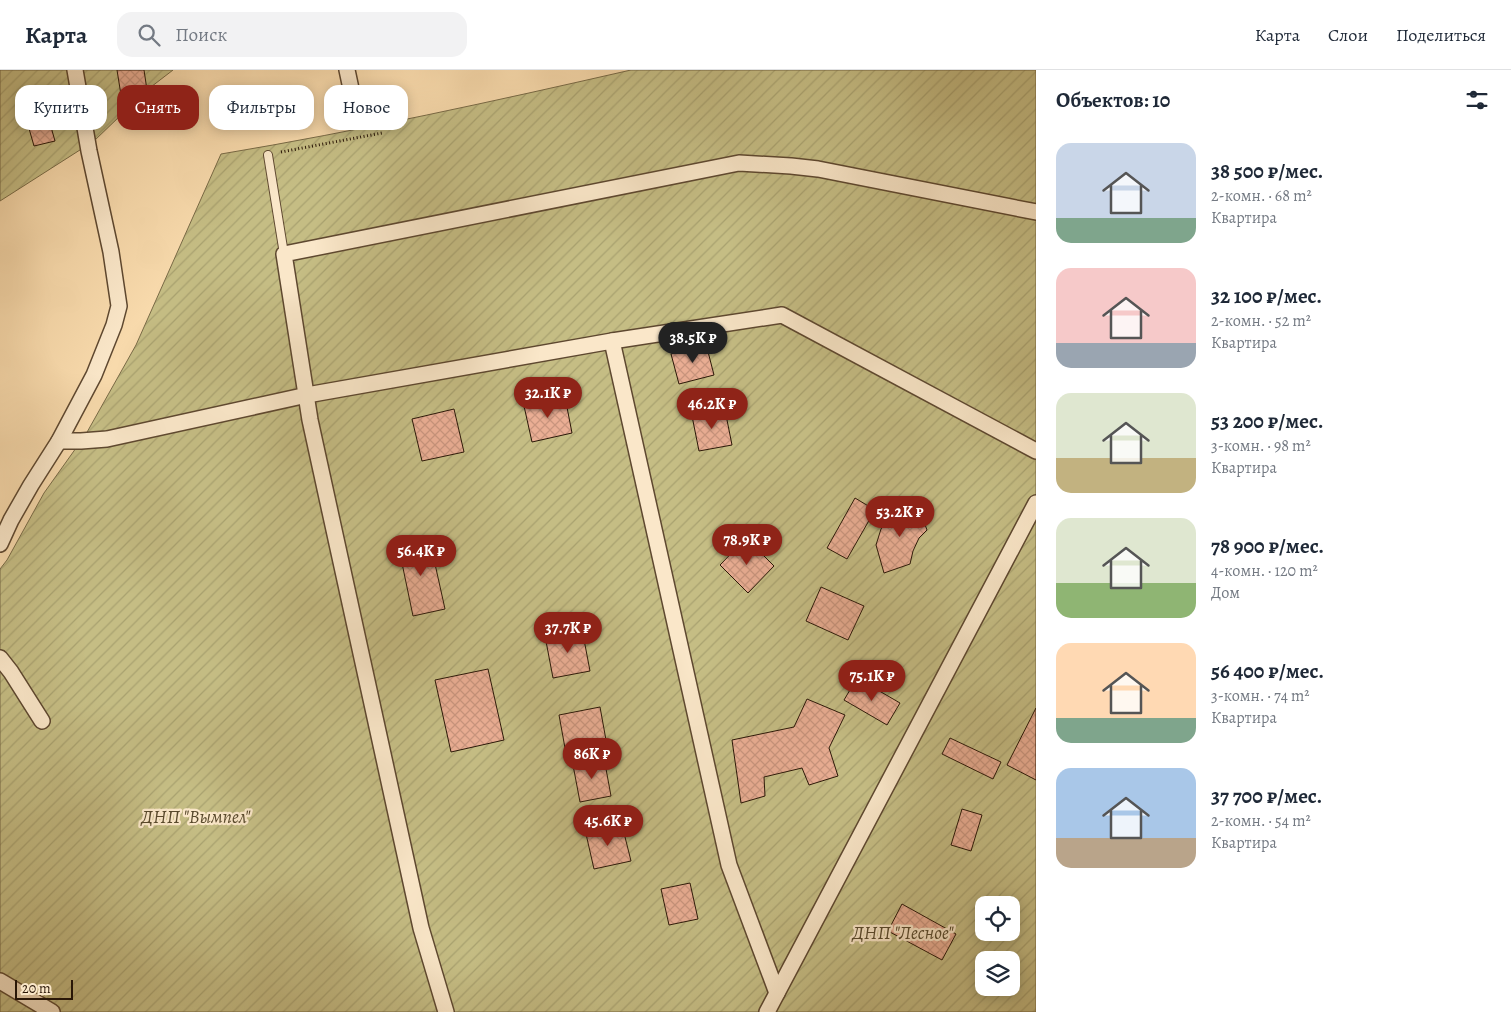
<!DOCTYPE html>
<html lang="ru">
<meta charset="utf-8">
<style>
body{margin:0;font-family:Alegreya,serif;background:#f2f2f3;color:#1f2937;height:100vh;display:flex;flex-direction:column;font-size:19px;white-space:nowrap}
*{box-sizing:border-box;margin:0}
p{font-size:16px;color:#747a83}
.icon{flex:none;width:28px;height:28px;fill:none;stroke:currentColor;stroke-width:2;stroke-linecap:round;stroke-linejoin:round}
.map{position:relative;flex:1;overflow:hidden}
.details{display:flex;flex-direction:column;background:#fff;width:475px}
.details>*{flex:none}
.hud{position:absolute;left:15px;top:15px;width:475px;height:45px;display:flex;gap:10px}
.fabs{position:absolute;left:975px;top:826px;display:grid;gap:10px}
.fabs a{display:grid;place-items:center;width:45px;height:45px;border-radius:10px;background:#fff;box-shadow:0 2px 12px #0003;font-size:25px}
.scale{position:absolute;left:15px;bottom:12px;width:58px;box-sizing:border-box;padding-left:5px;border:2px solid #2a1707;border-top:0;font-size:14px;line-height:18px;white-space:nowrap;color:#2a1707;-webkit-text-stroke:4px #fae7c9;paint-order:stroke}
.price{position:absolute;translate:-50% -42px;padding:0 11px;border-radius:18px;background:#8f2418;color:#fff;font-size:16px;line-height:32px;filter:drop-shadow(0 1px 2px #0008)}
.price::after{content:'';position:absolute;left:50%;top:30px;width:15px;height:11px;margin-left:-8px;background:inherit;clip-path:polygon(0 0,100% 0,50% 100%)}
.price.on{background:#222;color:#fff}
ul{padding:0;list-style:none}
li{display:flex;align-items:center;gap:15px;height:125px;padding:0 20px}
li span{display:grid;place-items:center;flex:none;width:140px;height:100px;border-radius:15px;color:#555}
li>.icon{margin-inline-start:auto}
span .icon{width:60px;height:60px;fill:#fffc;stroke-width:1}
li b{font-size:21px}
h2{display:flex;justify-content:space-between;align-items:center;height:60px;padding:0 20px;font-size:21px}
.chip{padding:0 18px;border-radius:15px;background:#fff;box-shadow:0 2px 12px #0003;font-size:18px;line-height:45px}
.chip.on{background:#8f2418;color:#fff}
header{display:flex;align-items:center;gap:30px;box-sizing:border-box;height:70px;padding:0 25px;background:#fff;border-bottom:1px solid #e0e1e3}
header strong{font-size:24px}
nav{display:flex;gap:28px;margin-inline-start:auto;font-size:18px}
.search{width:350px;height:45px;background:#f2f2f3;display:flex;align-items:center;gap:12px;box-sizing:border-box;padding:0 18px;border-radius:15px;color:#747a83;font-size:19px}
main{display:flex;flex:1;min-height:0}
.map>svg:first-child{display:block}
</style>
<header>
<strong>Карта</strong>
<div class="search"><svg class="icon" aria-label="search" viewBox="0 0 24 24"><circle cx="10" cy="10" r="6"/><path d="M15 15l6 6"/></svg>Поиск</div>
<nav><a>Карта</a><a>Слои</a><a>Поделиться</a></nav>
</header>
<main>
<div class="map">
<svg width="1036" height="942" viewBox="0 0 1036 942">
<defs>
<pattern id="garden-furrows" width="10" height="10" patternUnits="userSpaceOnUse" patternTransform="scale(1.25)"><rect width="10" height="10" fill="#c5bd84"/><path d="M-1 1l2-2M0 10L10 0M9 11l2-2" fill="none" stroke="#a9a270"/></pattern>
<pattern id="building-cross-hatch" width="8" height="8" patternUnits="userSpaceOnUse" patternTransform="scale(1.25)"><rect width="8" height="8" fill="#eaae94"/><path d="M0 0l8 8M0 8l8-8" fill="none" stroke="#c9957e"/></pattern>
</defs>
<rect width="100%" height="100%" fill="#f8daac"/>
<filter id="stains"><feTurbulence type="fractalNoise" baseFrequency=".004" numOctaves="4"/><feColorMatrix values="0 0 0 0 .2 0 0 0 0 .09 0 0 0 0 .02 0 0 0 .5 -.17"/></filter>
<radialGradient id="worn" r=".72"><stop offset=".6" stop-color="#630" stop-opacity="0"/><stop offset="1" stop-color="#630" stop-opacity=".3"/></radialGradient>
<g fill="url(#garden-furrows)" stroke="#786a46" fill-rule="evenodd">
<path d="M0 0H173L147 20 94 71 0 131Z"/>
<path d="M631 0H1036V942H0V499L7 490 44 423 86 364 136 275 221 84C359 61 495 31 631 0ZM984 835H1011V862H984ZM984 890H1011V918H984Z"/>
</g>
<g fill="url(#building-cross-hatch)" stroke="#2a1707">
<path d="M117 0H144L147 20 121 25Z"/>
<path d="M49 50 55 71 34 76 28 55Z"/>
<path d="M706 274 714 305 679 314 671 284Z"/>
<path d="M565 327 572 363 532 372 524 336Z"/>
<path d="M454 339 464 382 422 391 412 349Z"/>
<path d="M725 340 732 375 699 381 692 346Z"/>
<path d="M855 428 875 440 847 489 827 478Z"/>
<path d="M917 433 927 460 919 468 913 481 910 494 884 503 876 475 881 459 891 444Z"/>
<path d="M429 467 445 539 413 546 398 474Z"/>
<path d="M746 468 774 496 748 523 720 495Z"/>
<path d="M821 517 864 536 848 570 806 551Z"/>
<path d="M582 559 590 601 553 608 545 566Z"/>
<path d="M488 599 504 670 451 682 435 610Z"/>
<path d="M857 608 900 633 887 655 844 630Z"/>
<path d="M807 629 845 645 829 678 838 706 809 715 802 698 764 707 765 726 741 733 732 670 794 657Z"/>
<path d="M600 637 606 670 565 678 559 645Z"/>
<path d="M1036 638V710L1007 695Z"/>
<path d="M950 668 1001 692 993 709 942 684Z"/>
<path d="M604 688 611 726 580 732 573 695Z"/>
<path d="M962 739 982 745 971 781 951 775Z"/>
<path d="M622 755 631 791 594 799 586 764Z"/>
<path d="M690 813 698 849 669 855 661 819Z"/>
<path d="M902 834 956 864 942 890 888 861Z"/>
</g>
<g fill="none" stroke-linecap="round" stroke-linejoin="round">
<g stroke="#5e4830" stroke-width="10">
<path id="service" d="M268 85 284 184"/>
</g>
<g stroke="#5e4830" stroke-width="18">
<g id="minor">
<path d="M347 0 357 47"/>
<path d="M612 271 729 795 777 923"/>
<path d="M59 371H81L107 369 307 325 612 271 782 245 1036 381"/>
<path d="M0 474 11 450 31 415 59 371 94 305 114 255 119 236 111 182 89 81 75 0"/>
<path d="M0 588 11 602 42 651"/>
<path d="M0 911 52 942"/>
<path d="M446 942 421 858 310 350 284 184 739 93 791 96 818 99 1036 142"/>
<path d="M767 942 1036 433"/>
</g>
</g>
<path stroke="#2a1707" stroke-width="3" stroke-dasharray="1 2.5" stroke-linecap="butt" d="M281 82 382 63"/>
<use href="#service" stroke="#fae7c9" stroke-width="8"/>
<use href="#minor" stroke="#fae7c9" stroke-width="15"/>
</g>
<g text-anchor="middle" stroke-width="4.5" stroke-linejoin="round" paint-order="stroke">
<g font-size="19" font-style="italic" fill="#58492c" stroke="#fae7c9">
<text x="196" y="753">ДНП "Вымпел"</text>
<text x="903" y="869">ДНП "Лесное"</text>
</g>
</g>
<rect width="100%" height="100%" filter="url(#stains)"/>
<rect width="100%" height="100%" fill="url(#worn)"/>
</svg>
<div class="fabs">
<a><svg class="icon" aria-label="locate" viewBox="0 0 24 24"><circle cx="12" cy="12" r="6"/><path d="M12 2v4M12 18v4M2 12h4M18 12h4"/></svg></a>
<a><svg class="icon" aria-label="layers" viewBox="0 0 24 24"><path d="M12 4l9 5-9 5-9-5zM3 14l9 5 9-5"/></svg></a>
</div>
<div class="scale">20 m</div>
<b class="price on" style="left:693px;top:294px">38.5K ₽</b>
<b class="price" style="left:548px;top:349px">32.1K ₽</b>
<b class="price" style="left:712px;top:360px">46.2K ₽</b>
<b class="price" style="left:900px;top:468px">53.2K ₽</b>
<b class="price" style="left:747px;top:496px">78.9K ₽</b>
<b class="price" style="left:421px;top:507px">56.4K ₽</b>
<b class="price" style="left:568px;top:584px">37.7K ₽</b>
<b class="price" style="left:872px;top:632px">75.1K ₽</b>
<b class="price" style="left:592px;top:710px">86K ₽</b>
<b class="price" style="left:608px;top:777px">45.6K ₽</b>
<div class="hud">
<a class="chip">Купить</a>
<a class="chip on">Снять</a>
<a class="chip">Фильтры</a>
<a class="chip">Новое</a>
</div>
</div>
<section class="details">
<h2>Объектов: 10<svg class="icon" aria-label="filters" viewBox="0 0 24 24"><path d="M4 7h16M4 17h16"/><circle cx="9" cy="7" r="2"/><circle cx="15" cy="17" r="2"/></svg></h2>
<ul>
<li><span style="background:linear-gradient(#c9d6e8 75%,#7fa58c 0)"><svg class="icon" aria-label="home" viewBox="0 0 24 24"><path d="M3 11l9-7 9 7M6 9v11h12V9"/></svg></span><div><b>38 500 ₽/мес.</b><p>2-комн. · 68 m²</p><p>Квартира</p></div></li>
<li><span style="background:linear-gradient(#f6c9c9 75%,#9aa5b1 0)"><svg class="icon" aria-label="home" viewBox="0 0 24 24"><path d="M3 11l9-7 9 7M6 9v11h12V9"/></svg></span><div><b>32 100 ₽/мес.</b><p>2-комн. · 52 m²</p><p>Квартира</p></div></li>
<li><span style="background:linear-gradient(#dfe7d0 65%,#c2b280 0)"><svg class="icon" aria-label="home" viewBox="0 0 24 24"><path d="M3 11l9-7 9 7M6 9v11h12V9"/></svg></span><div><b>53 200 ₽/мес.</b><p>3-комн. · 98 m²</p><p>Квартира</p></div></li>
<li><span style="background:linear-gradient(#dfe7d0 65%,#8fb573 0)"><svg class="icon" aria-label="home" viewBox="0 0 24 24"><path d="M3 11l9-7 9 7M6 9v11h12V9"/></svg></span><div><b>78 900 ₽/мес.</b><p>4-комн. · 120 m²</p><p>Дом</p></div></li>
<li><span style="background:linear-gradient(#ffd9b3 75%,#7fa58c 0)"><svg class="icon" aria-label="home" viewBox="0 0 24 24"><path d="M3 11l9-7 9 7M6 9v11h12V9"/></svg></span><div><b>56 400 ₽/мес.</b><p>3-комн. · 74 m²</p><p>Квартира</p></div></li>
<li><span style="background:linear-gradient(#a9c7e8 70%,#b9a48a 0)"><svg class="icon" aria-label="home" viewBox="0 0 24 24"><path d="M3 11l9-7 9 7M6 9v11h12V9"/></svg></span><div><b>37 700 ₽/мес.</b><p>2-комн. · 54 m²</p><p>Квартира</p></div></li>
</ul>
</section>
</main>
